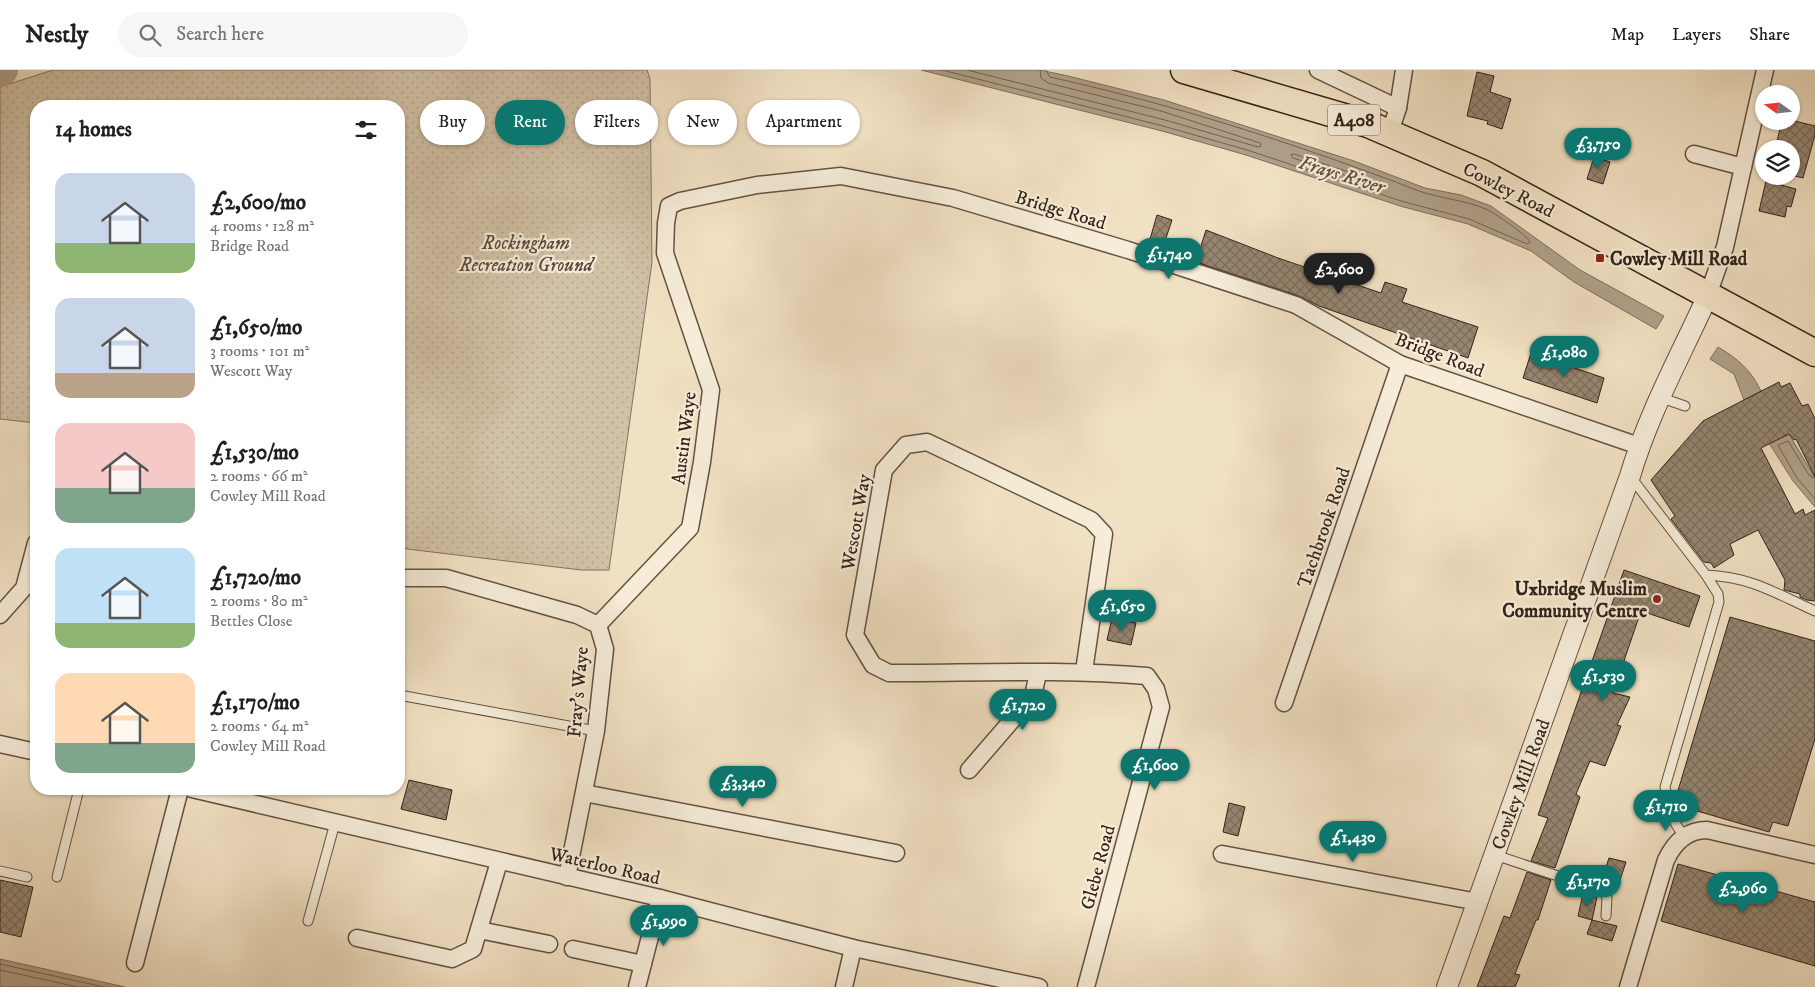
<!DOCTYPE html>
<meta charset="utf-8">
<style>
body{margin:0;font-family:"IM FELL DW Pica",serif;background:#f6f6f6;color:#202124;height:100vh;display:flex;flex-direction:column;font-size:19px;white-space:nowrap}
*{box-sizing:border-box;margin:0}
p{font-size:16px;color:#757577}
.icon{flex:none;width:28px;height:28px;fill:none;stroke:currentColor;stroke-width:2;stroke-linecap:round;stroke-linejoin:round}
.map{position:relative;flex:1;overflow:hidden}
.details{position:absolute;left:30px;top:30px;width:375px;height:695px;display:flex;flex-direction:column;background:#fff;border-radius:20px;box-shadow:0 1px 4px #0004}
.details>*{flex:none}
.hud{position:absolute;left:420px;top:30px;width:475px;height:45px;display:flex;gap:10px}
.needle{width:32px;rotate:285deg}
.controls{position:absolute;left:1755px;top:15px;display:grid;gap:10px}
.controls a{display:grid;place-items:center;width:45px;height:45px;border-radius:50%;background:#fff;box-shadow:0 1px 4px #0004;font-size:25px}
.price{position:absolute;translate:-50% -42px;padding:0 11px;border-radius:18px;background:#0f766e;color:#fff;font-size:16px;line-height:32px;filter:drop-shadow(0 1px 2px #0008)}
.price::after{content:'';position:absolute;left:50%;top:30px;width:15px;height:11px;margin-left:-8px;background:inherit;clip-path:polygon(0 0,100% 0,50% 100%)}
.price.active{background:#222;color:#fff}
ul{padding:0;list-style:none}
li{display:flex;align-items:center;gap:15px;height:125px;padding:0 25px}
li span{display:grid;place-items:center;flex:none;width:140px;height:100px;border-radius:15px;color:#555}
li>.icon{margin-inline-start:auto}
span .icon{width:60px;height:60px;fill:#fffc;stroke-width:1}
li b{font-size:21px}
h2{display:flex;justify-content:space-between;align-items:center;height:60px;padding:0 25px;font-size:21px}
.tag{padding:0 18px;border-radius:22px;background:#fff;box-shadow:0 1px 4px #0004;font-size:18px;line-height:45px}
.tag.active{background:#0f766e;color:#fff}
header{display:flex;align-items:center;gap:30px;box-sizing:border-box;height:70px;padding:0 25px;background:#fff;border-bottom:1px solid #e0e0e0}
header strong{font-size:24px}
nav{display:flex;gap:28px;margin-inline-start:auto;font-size:18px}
.search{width:350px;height:45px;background:#f6f6f6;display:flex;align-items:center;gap:12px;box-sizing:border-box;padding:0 18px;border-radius:28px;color:#757577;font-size:19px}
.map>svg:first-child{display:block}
</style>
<header>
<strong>Nestly</strong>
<div class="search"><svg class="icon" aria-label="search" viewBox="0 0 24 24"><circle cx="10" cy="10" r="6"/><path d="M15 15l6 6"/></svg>Search here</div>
<nav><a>Map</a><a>Layers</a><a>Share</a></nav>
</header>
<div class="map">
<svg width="1815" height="917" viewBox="0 0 1815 917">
<defs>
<pattern id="park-dots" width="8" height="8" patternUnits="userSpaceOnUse" patternTransform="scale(1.25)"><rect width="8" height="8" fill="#d1c1a6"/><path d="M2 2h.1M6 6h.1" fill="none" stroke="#b4a68e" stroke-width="1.8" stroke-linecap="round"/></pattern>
<pattern id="building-cross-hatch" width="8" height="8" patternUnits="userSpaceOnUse" patternTransform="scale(1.25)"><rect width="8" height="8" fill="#968671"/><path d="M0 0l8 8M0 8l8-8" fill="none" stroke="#7b6d5c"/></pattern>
</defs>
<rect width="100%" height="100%" fill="#f1e1c3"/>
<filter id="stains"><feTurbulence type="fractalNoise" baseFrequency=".004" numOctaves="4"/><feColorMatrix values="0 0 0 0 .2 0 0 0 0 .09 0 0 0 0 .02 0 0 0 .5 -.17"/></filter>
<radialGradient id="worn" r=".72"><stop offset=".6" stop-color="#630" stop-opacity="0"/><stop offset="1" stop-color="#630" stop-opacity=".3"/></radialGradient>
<path fill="url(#park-dots)" stroke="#827260" d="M53 0H647L650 9 652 192 609 500H581L399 478V36H36V353L0 349V17Z"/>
<g fill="#b0a089" stroke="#7e6e5c">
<path d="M921 0H1040L1068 6 1164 30 1354 91 1425 118 1461 125 1491 136 1580 200 1664 246 1656 259 1574 212 1531 181 1468 154 1400 136 1246 85 1162 61Z"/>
<path d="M1718 277C1737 288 1751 300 1761 321L1744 330 1734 304 1710 289Z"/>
<path d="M1789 364 1815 408V437L1793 411 1769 373Z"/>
<path d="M0 889 125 917H0Z"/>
</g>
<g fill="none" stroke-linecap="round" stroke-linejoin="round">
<g stroke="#726251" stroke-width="1">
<path d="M942 0 1163 56 1247 80 1401 131 1469 149 1527 174 1530 172C1527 165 1497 145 1488 140 1466 130 1442 129 1419 121 1300 75 1176 35 1050 7L1046 0"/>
<path d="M967 0 1165 50 1258 77 1261 76 1260 73 1161 41 1048 13 1041 8 1040 0"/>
<path d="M1294 84 1364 107 1365 109 1362 111 1293 88 1291 85Z"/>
<path d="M1814 408 1809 405 1788 371 1778 375 1797 408 1815 429"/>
<path d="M0 894 104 917"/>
<path d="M0 900 78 917"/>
</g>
<path stroke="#b0a089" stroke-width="32" d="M0 1 2 0"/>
</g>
<g fill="url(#building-cross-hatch)" stroke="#332319">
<path d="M1477 2 1494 6 1490 22 1511 29 1502 59 1487 54 1488 51 1467 46Z"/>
<path d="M1782 51H1795L1815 56V65L1803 108 1791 105V79H1775Z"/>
<path d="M1594 87 1610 92 1603 114 1587 109Z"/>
<path d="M1766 111 1796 119 1791 137 1787 136 1785 147 1759 141Z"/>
<path d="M1157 145 1172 150 1162 180 1148 176Z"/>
<path d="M1206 160 1278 188 1381 223 1385 212 1407 219 1402 232 1478 257 1468 288 1319 236 1299 226 1196 192Z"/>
<path d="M1531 283 1604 308 1597 333 1523 308Z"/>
<path d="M1779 312 1781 317 1790 313 1802 336 1808 334 1815 349V407L1796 369 1794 370 1789 364 1761 378 1795 444 1803 439 1805 445 1815 440V531L1807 530 1800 527V524L1784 520 1785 510 1758 460 1730 474 1734 485 1714 498 1711 493 1704 492 1671 449 1675 446 1651 410 1703 351Z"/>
<path d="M1624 500 1700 526 1689 557 1641 541 1613 623 1630 627 1617 655 1621 656 1605 696 1590 691 1576 724 1580 727 1555 798 1531 791 1548 748 1538 745Z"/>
<path d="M1730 547 1815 571V669L1788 756 1773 752 1769 762 1680 736 1683 726 1677 724Z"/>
<path d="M1112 548 1136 553 1131 575 1107 570Z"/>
<path d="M409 710 452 720 446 750 401 739Z"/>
<path d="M1229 733 1245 737 1238 766 1223 762Z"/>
<path d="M1609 788 1626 792 1618 816 1601 812Z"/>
<path d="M1678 794 1815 832V896L1661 851Z"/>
<path d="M1527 802 1551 810 1538 850H1536L1515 904 1520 905 1515 917H1477L1504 846 1510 848Z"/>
<path d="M0 810 33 817 21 867 0 862Z"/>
<path d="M1583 824 1597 827 1592 850 1578 846Z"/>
<path d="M1592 850 1617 856 1612 871 1587 864Z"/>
</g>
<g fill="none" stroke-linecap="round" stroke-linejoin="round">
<g stroke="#625244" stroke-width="11">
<g id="service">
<path d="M1659 327 1685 336"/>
<path d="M1630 406 1706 505C1751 507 1775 523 1815 541"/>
<path d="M399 625 596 661"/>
<path d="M1684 767 1669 743 1665 717 1719 532 1718 524 1706 505"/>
<path d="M1495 785 1603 821 1607 827 1606 846"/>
<path d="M0 801 27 807"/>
<path d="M57 807 79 719"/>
<path d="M308 851 335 753"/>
</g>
</g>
<g stroke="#625244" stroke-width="19">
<g id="minor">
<path d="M1318 0 1398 38 1390 62"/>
<path d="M1398 38 1404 0"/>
<path d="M1694 84 1743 97"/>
<path d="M1708 225 1725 177 1765 0"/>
<path d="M399 508H446L577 545 598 555 605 579 596 661 567 807"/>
<path d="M0 545 24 518 36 473"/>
<path d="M598 555 690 458 702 392 711 320 665 183 666 153 669 136 680 131 757 115 841 106 953 128 1128 180 1296 235 1400 294 1639 376"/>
<path d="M1084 601 1104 464 1091 450 927 372 906 375 884 400 855 565 873 595 889 603C975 603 1062 599 1147 606L1156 619 1161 637 1086 917"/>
<path d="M1284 633 1400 294"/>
<path d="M0 674 36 682"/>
<path d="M969 700 1033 626 1038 603"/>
<path d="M192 719 660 828 853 878 1039 917"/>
<path d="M584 723 896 783"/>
<path d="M1222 784 1478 832"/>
<path d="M479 860 549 874"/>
<path d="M357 868 452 889 473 879 499 792"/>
<path d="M573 879 643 894"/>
<path d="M135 893 180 719"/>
<path d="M637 917 660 828"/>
<path d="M844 917 853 878"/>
<path d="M1628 917 1666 790C1674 773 1687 760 1707 760L1815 785"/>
</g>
</g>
<g stroke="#625244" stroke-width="22">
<path id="tertiary" d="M1447 917 1630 406C1649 342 1681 285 1708 225"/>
</g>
<g stroke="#332319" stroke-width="29">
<path id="primary" d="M1184 0 1368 54 1482 103 1815 283"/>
</g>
<use href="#service" stroke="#f6ecd8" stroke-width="9"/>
<use href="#minor" stroke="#f6ecd8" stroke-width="16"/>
<use href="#tertiary" stroke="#f6ecd8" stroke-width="20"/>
<use href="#primary" stroke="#f1e1c3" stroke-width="26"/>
</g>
<g fill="#8f2418" stroke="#f6ecd8" stroke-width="2">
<rect x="1595" y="183" width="10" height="10" rx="2.5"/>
<circle cx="1657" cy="529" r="5"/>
</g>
<g text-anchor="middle" stroke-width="4.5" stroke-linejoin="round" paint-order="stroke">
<rect fill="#f6ecd8" stroke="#6e5f52" stroke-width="1" x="1328" y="34.5" width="52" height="31" rx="4"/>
<g font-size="18" font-weight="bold" fill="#332319">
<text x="1354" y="56">A408</text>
</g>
<g font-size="19" fill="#332319" stroke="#f6ecd8">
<text transform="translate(1509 119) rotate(27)" y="7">Cowley Road</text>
<text transform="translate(1061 139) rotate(17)" y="7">Bridge Road</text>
<text transform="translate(1440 284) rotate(21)" y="7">Bridge Road</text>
<text transform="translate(683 368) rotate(-83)" y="7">Austin Waye</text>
<text transform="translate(855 452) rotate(-80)" y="7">Wescott Way</text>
<text transform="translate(1323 457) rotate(-71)" y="7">Tachbrook Road</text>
<text transform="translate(577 622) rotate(-85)" y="7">Fray's Waye</text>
<text transform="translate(1520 714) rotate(-70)" y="7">Cowley Mill Road</text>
<text transform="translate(605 795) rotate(13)" y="7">Waterloo Road</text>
<text transform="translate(1097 797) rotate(-75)" y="7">Glebe Road</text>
</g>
<g font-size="19" font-style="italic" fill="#5a4a3c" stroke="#f6ecd8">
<text x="526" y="179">Rockingham<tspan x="526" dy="22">Recreation Ground</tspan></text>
</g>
<g font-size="19" font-weight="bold" fill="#332319" stroke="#f6ecd8" text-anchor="start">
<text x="1610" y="195">Cowley Mill Road</text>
<text x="1647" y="525" text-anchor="end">Uxbridge Muslim<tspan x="1647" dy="22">Community Centre</tspan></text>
</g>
<g font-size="20" font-style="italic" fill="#5f4f40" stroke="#f6ecd8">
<text transform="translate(1342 104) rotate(17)" y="7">Frays River</text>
</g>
</g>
<rect width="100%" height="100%" filter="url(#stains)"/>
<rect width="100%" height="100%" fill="url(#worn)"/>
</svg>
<div class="controls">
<a><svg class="needle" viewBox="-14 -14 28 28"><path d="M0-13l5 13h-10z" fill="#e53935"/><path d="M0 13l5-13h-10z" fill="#757577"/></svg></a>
<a><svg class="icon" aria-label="layers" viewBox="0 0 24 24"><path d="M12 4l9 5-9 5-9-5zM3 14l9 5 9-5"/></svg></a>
</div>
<b class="price" style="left:1598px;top:100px">£3,750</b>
<b class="price" style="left:1169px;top:210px">£1,740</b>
<b class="price active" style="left:1339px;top:225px">£2,600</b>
<b class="price" style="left:1564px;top:308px">£1,080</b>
<b class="price" style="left:1122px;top:562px">£1,650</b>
<b class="price" style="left:1603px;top:632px">£1,530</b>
<b class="price" style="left:1023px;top:661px">£1,720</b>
<b class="price" style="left:1155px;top:721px">£1,600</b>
<b class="price" style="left:743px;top:738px">£3,340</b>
<b class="price" style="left:1666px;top:762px">£1,710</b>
<b class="price" style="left:1353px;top:793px">£1,430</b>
<b class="price" style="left:1588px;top:837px">£1,170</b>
<b class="price" style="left:1743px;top:844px">£2,960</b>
<b class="price" style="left:664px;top:877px">£1,990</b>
<div class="hud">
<a class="tag">Buy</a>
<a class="tag active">Rent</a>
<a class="tag">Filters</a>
<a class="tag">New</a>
<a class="tag">Apartment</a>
</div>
<section class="details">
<h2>14 homes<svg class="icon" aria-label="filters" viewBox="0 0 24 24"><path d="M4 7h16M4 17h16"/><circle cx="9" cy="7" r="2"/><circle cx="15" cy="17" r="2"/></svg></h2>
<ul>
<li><span style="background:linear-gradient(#c9d6e8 70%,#8fb573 0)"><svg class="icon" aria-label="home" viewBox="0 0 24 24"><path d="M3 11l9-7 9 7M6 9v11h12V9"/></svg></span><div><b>£2,600/mo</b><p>4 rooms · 128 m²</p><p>Bridge Road</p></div></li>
<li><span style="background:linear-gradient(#c9d6e8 75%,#b9a48a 0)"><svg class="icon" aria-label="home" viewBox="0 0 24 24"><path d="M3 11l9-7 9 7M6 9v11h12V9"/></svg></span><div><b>£1,650/mo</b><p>3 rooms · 101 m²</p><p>Wescott Way</p></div></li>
<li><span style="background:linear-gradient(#f6c9c9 65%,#7fa58c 0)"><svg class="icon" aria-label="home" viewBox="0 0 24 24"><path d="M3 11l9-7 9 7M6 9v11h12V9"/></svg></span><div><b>£1,530/mo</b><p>2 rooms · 66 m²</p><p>Cowley Mill Road</p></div></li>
<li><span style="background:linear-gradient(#bfe0f5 75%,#8fb573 0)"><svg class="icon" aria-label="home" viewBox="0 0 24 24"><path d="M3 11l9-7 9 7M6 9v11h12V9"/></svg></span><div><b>£1,720/mo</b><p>2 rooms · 80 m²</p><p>Bettles Close</p></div></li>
<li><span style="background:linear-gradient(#ffd9b3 70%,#7fa58c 0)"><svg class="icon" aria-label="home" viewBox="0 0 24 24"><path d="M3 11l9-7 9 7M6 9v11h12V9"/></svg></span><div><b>£1,170/mo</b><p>2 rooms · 64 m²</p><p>Cowley Mill Road</p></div></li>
</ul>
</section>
</div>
